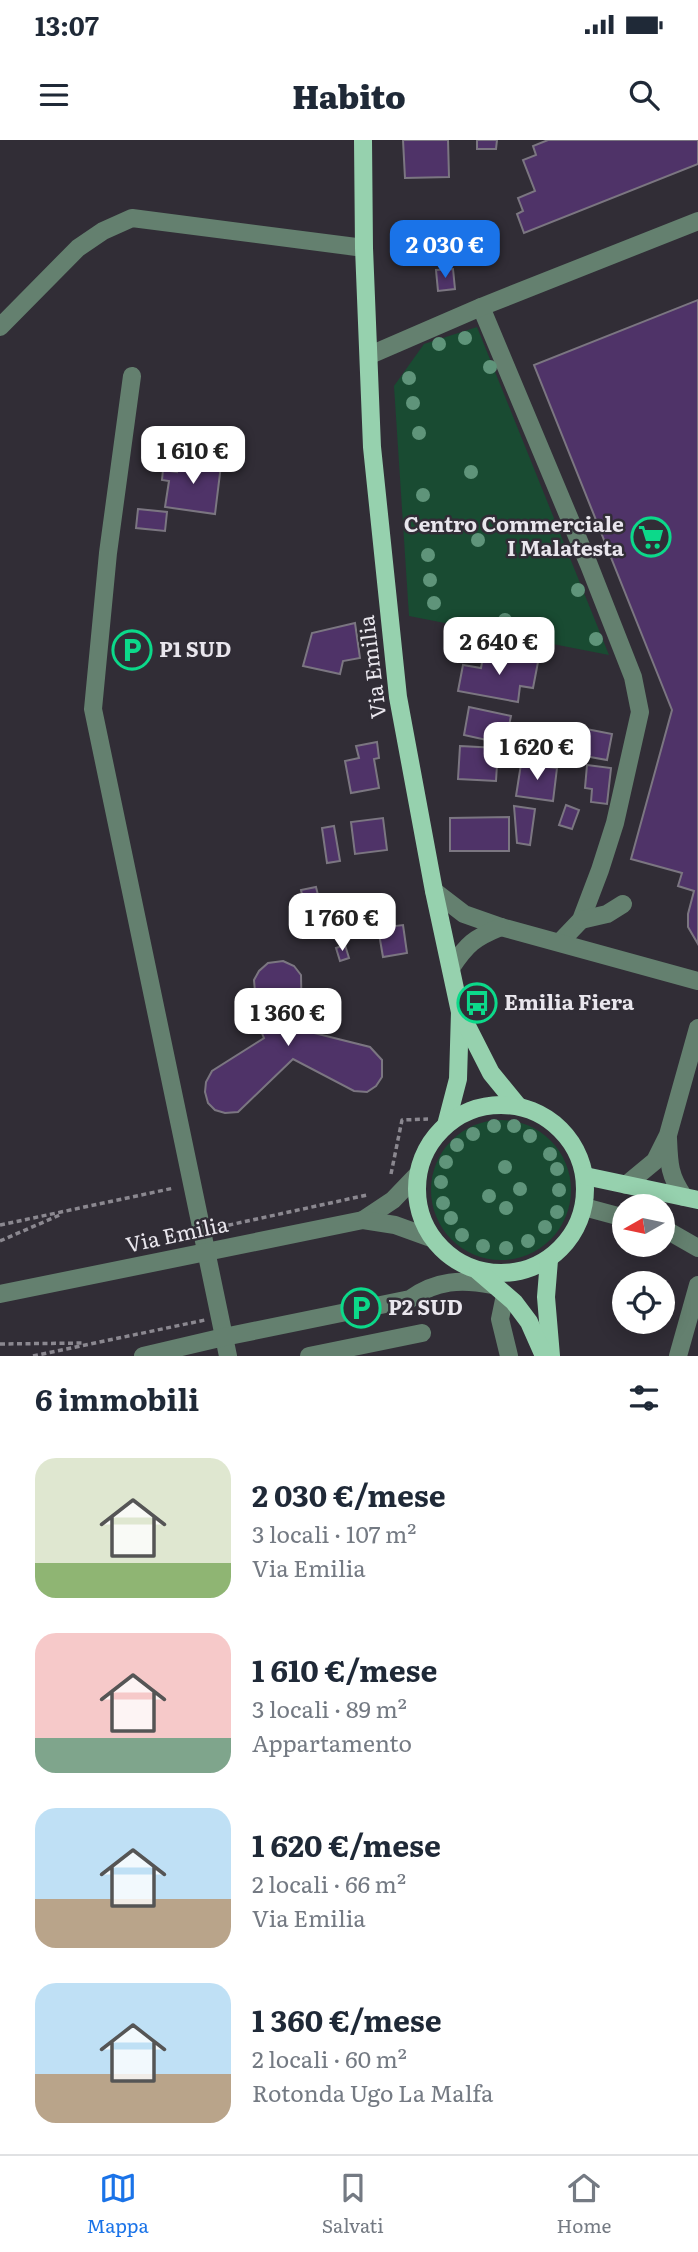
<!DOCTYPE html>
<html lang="it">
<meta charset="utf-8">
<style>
body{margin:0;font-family:Literata,serif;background:#f6f6f7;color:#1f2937;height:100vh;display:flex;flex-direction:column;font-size:26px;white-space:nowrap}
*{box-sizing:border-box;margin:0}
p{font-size:23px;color:#747a83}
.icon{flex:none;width:38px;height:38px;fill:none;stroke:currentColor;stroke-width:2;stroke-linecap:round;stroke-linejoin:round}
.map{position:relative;height:1216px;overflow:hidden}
.sheet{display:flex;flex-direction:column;background:#fff;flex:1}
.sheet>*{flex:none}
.needle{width:46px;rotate:261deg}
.tools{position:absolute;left:612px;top:1054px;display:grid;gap:14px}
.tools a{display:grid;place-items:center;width:63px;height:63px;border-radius:50%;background:#fff;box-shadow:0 4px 18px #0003;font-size:35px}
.price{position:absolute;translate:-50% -60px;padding:0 16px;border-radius:14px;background:#fff;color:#222;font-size:23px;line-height:46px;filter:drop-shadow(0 2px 4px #0008)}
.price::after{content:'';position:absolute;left:50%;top:42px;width:21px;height:16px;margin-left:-10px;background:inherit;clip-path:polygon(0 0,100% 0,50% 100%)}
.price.current{background:#1a73e8;color:#fff}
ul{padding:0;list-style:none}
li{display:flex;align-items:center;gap:21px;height:175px;padding:0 35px}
li span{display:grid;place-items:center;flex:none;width:196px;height:140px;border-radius:21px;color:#555}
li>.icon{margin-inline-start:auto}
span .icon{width:84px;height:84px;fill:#fffc;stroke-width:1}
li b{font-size:30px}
h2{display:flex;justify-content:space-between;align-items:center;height:84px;padding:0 35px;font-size:30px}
.status{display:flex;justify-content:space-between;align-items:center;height:49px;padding:0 35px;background:#fff;direction:ltr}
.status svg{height:19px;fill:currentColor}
header{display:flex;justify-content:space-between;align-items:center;height:91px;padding:0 35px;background:#fff;font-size:32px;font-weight:800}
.tabs{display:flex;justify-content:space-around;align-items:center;height:98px;border-top:2px solid #e0e1e3;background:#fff;font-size:19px;color:#747a83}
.tabs a{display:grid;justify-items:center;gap:4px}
.tabs .current{color:#1a73e8}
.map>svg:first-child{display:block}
</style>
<div class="status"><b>13:07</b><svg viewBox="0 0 49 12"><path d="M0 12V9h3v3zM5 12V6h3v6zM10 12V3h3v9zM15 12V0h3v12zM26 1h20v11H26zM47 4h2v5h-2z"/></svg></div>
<header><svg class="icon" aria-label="menu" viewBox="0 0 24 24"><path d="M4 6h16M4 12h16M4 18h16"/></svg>Habito<svg class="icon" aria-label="search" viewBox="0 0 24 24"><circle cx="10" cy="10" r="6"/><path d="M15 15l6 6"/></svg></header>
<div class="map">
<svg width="698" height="1216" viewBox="0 0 698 1216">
<rect width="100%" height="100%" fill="#312d36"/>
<g fill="#194b32">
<path d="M477 187 609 515 409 476 394 246 424 204Z"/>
<circle cx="501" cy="1050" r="70"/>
</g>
<g fill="#4f3368" stroke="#7b7681" stroke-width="2">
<path d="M403 0H448L449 37 405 38Z"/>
<path d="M477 0H497L496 9H477Z"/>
<path d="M548 0H698V24L524 93 517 74 523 71 518 58 535 51 523 20 536 15 533 6Z"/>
<path d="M453 129 455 149 438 151 436 130Z"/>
<path d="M698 160V804L688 787V774L694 751 678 746 682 733 631 719 672 570 534 225Z"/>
<path d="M179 317 221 325 215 374 165 367 169 341 162 340 163 330 177 332Z"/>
<path d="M138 369 167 372 165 391 136 388Z"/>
<path d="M355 483 360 518 343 521 340 534 303 526 312 493Z"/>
<path d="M484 512 538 522 533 548 520 546 518 562 458 551 463 525 481 528Z"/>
<path d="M469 567 511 576 505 604 464 595Z"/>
<path d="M566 585 612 594 607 620 562 612Z"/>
<path d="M377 602 379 618 374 619 379 648 351 653 345 621 359 618 356 606Z"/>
<path d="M460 606 498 608 496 641 458 639Z"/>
<path d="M521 624 557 628 553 661 516 656Z"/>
<path d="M587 625 611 628 607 664 591 662 592 649 585 648Z"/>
<path d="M566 665 579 670 572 689 559 685Z"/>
<path d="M514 666 535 669 530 705 517 703Z"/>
<path d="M509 677V711H450V678Z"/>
<path d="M383 678 387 710 355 714 351 682Z"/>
<path d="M334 686 340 721 327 723 322 688Z"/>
<path d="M316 747 318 755 303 759 301 750Z"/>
<path d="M403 785 407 813 383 817 378 788Z"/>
<path d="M345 805 349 818 340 821 336 808Z"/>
<path d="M283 821 294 826 301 835 302 890 370 907 382 920V937L376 946 367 952 354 951 293 919 238 972 225 973 215 970 208 963 205 952 206 942 212 931 264 898 261 891 262 885 267 882 255 852 254 840 259 831 268 823Z"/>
</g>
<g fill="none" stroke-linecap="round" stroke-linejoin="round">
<g stroke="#8b8890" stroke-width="3.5" stroke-dasharray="5 3.5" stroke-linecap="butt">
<path d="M391 1034 402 980 428 979"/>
<path d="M0 1085 174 1048"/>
<path d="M220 1087 367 1055"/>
<path d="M0 1101 62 1074"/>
<path d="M0 1204 85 1203"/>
<path d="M33 1216 205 1180"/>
</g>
<g stroke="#64806f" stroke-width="18">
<path d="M481 167 589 425 633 537 640 572 615 683 600 730 581 780 560 802"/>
<path d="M0 187 78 108 103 91 132 78 364 108"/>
<path d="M370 215 481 167 698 81"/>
<path d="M132 236 108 413 93 569 228 1216"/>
<path d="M434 751 464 774 501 787 698 841"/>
<path d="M581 780 607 774 623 764"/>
<path d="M451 828C467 804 474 798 501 787"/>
<path d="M668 998C669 1023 669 1036 684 1057"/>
<path d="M626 1045 655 1021 668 995 698 888"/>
<path d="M584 1067 625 1078"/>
<path d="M363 1080 393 1060 417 1035"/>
<path d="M663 1088 698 1108"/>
<path d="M0 1154 363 1080 395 1085 431 1098"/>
<path d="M505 1155 500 1179 509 1216"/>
<path d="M143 1216 224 1197 410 1159C436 1140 462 1139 492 1145"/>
<path d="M309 1216 422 1193"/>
<path d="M678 1216 698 1145"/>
</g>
<g stroke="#96d1ae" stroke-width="18">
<path d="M363 0 364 108 372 307 398 557 434 751 460 872 458 939 446 985"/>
<path d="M463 878 491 933 518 966"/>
<circle cx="501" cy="1049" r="84"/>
<path d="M585 1036 698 1060"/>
<path d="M549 1120 546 1157 551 1216"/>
<path d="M478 1131 514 1162 529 1182 544 1216"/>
</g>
</g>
<g fill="#5f947a">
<circle cx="465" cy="198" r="7"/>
<circle cx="439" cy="204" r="7"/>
<circle cx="490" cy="227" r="7"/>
<circle cx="409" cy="238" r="7"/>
<circle cx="413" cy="263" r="7"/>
<circle cx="419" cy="293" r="7"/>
<circle cx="471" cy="332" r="7"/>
<circle cx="423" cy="355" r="7"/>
<circle cx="425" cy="386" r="7"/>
<circle cx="478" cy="400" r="7"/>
<circle cx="428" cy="415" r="7"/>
<circle cx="430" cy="440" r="7"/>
<circle cx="578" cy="450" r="7"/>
<circle cx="434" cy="463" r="7"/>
<circle cx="505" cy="480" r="7"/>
<circle cx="596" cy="499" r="7"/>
<circle cx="494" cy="986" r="7"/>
<circle cx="514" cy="986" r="7"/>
<circle cx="473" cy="994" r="7"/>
<circle cx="530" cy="996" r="7"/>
<circle cx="457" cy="1005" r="7"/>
<circle cx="550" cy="1014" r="7"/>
<circle cx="446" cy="1022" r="7"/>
<circle cx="505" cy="1027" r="7"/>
<circle cx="557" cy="1029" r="7"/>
<circle cx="441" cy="1042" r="7"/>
<circle cx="520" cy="1049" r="7"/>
<circle cx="559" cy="1050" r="7"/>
<circle cx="489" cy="1056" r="7"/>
<circle cx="443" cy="1063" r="7"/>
<circle cx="506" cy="1068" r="7"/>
<circle cx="557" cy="1072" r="7"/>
<circle cx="451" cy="1078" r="7"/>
<circle cx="545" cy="1087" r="7"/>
<circle cx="462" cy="1095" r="7"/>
<circle cx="528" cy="1101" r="7"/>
<circle cx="483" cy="1106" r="7"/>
<circle cx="506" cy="1108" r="7"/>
</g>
<defs>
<g id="supermarket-ring" transform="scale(2.0125)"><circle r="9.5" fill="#312d36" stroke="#0cd98a" stroke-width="1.5"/><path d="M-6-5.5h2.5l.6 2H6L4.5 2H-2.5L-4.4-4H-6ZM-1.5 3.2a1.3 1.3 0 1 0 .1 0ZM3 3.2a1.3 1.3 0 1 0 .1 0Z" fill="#0cd98a"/></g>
<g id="parking-ring" transform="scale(2.0125)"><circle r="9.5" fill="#312d36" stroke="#0cd98a" stroke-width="1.5"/><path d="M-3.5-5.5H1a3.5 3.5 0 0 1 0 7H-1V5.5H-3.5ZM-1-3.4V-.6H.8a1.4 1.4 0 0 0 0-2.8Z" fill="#0cd98a"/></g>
<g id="bus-ring" transform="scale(2.0125)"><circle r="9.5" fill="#312d36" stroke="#0cd98a" stroke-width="1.5"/><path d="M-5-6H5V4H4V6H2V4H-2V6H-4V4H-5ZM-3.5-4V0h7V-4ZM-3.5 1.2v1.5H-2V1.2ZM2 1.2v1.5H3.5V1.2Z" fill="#0cd98a"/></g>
</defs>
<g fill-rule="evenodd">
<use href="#supermarket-ring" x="651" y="397"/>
<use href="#parking-ring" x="132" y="510"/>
<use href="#bus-ring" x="477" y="863"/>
<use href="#parking-ring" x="361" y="1168"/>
</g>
<g text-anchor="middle" stroke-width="5" stroke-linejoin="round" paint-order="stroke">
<g font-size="21" font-weight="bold" fill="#e9e6ed" stroke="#312d36" text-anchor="start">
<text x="624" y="392" text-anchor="end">Centro Commerciale<tspan x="624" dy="24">I Malatesta</tspan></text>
<text x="159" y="517">P1 SUD</text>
<text x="504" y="870">Emilia Fiera</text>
<text x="388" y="1175">P2 SUD</text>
</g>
<g font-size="21" fill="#e9e6ed" stroke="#312d36">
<text transform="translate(373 527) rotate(-97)" y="7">Via Emilia</text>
<text transform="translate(177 1095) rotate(-12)" y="7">Via Emilia</text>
</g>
</g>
</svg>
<div class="tools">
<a><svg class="needle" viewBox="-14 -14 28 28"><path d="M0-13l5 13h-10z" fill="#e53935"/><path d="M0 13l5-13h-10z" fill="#747a83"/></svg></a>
<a><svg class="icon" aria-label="locate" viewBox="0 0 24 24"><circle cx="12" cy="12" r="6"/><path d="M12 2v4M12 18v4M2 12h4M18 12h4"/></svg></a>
</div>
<b class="price current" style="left:445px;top:140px">2 030 €</b>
<b class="price" style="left:193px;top:346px">1 610 €</b>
<b class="price" style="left:499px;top:537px">2 640 €</b>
<b class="price" style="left:537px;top:642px">1 620 €</b>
<b class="price" style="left:342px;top:813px">1 760 €</b>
<b class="price" style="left:288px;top:908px">1 360 €</b>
</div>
<section class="sheet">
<h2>6 immobili<svg class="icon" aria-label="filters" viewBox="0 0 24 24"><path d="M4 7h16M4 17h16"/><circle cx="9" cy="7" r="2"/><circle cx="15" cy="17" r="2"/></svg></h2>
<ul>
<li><span style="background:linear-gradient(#dfe7d0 75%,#8fb573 0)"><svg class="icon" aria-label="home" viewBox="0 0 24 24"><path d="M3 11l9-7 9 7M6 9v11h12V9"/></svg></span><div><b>2 030 €/mese</b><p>3 locali · 107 m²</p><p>Via Emilia</p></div></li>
<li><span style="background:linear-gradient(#f6c9c9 75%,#7fa58c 0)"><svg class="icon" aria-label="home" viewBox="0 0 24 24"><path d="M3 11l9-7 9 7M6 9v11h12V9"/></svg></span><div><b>1 610 €/mese</b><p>3 locali · 89 m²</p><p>Appartamento</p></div></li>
<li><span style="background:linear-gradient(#bfe0f5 65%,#b9a48a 0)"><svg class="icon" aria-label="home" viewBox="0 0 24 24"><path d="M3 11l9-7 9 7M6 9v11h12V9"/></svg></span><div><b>1 620 €/mese</b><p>2 locali · 66 m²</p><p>Via Emilia</p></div></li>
<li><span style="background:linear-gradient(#bfe0f5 65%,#b9a48a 0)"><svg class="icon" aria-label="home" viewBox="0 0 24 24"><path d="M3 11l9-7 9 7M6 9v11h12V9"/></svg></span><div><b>1 360 €/mese</b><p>2 locali · 60 m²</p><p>Rotonda Ugo La Malfa</p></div></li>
</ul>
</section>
<nav class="tabs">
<a class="current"><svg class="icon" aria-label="map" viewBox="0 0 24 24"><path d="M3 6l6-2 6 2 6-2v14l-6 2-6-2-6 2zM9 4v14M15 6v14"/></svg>Mappa</a>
<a><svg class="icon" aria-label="saved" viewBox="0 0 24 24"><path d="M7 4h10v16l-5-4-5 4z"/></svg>Salvati</a>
<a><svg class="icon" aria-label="home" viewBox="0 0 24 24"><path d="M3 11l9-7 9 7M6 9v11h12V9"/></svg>Home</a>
</nav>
